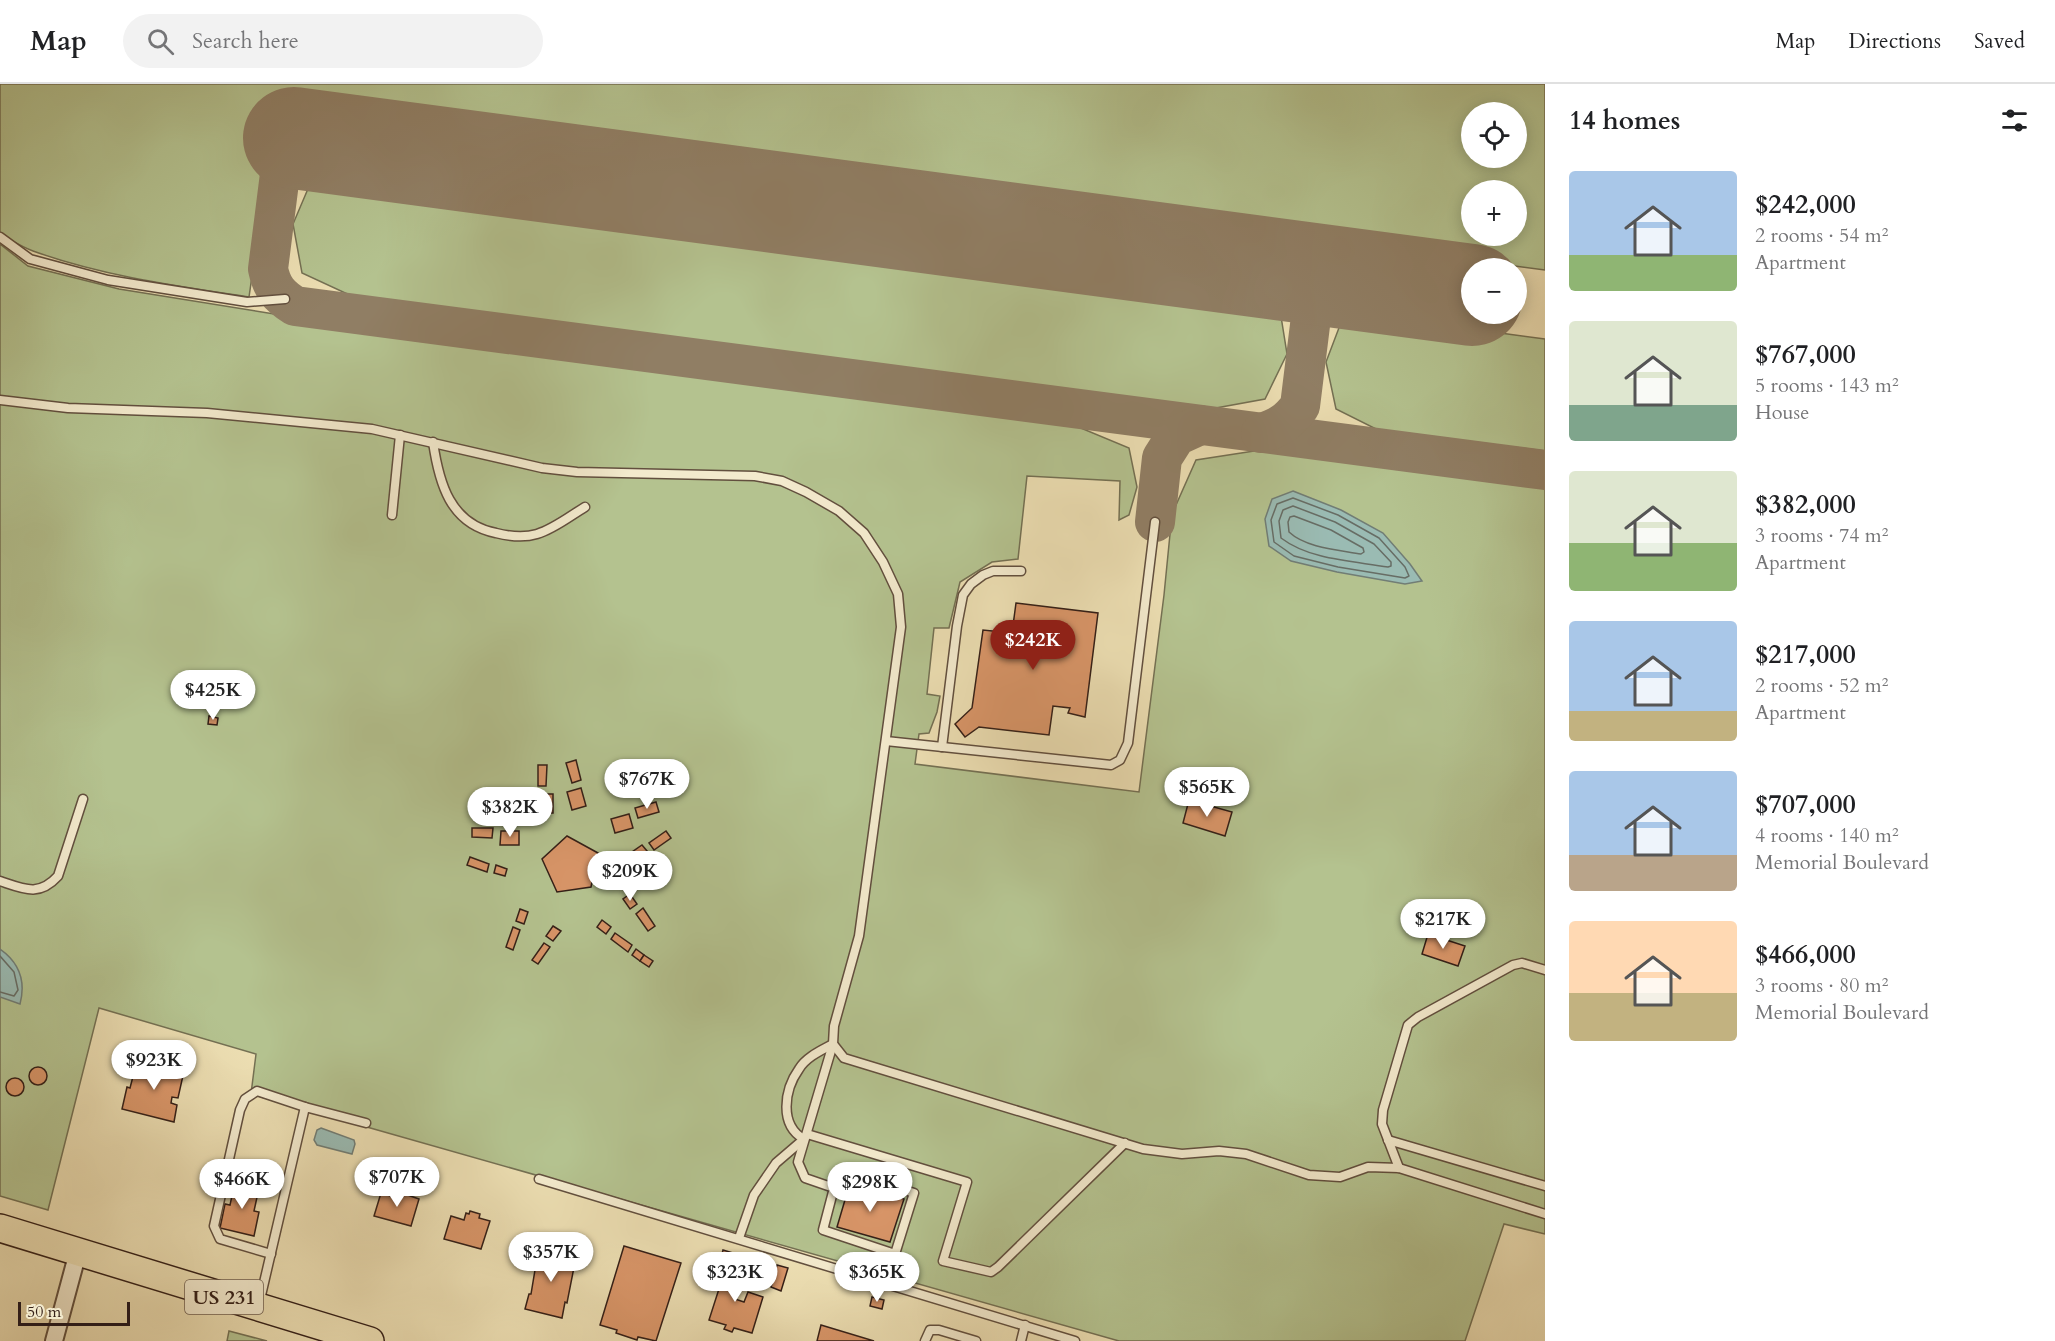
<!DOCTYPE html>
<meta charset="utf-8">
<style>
body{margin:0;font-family:Cardo,serif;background:#f2f2f2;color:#202124;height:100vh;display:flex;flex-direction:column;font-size:22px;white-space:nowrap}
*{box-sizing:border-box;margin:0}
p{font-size:20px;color:#757577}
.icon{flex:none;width:33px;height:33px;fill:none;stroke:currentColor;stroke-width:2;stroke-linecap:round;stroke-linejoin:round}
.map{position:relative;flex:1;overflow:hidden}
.drawer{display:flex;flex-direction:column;background:#fff;width:510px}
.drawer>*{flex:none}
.fabs{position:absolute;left:1461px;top:18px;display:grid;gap:12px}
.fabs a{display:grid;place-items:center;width:66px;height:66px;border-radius:50%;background:#fff;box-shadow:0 3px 15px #0003;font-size:30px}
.scale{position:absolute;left:18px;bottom:15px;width:112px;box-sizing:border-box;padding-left:6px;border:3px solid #341f17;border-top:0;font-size:16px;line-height:21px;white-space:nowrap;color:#341f17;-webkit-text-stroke:4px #f3eacd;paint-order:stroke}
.price{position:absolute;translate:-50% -51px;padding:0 14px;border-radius:21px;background:#fff;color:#222;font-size:20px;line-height:39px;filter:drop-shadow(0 2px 3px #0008)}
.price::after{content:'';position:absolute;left:50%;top:36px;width:18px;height:14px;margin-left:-9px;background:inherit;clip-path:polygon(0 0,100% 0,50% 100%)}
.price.current{background:#8f2418;color:#fff}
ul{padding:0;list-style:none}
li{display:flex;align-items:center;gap:18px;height:150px;padding:0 24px}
li span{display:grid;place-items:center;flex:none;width:168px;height:120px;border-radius:6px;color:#555}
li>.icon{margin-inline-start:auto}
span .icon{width:72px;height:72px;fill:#fffc;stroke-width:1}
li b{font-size:26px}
h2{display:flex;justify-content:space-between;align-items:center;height:72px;padding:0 24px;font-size:26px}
header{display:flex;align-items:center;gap:36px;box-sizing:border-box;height:84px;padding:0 30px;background:#fff;border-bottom:2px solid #e0e0e0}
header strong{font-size:28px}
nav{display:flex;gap:33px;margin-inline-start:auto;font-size:21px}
.search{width:420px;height:54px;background:#f2f2f2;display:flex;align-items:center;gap:15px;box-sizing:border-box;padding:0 21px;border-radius:33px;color:#757577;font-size:22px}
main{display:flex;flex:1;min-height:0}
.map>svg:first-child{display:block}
</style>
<header>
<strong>Map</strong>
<div class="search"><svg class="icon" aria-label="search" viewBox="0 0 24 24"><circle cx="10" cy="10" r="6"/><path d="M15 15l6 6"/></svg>Search here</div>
<nav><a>Map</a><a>Directions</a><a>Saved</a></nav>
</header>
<main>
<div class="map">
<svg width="1545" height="1257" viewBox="0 0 1545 1257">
<rect width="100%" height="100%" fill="#ecdeb2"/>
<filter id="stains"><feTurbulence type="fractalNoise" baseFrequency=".00333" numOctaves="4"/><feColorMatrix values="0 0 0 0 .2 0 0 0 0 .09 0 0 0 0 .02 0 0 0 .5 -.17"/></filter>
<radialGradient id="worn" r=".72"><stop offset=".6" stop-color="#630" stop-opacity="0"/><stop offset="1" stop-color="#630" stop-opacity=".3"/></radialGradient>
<g fill="#b4c28f" stroke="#747053" stroke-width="1.5" fill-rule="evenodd">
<path d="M0 0H1545V186L277 19 249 213C177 202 102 192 33 167 22 163 11 156 0 150ZM1472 28H1516V74H1472ZM1472 106H1516V152H1472Z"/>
<path d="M313 93 1279 220 1287 270 1265 315 1194 328 369 220 302 189 293 140Z"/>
<path d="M0 160 28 182 119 205 386 248 1064 337 1129 364 1137 403 1129 431 1119 436 1120 397 1027 392 1018 475 992 478 960 498 949 544H934L927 610 940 612 937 628 929 649 919 650 915 680 1139 708 1164 511 1172 430 1196 376 1273 364 1545 399V1150L1504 1140 1465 1257H1119L251 1010 256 970 99 924 48 1126 0 1112Z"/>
<path d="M1345 228 1545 255V367L1513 363 1545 372V374L1400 357 1336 325 1326 278Z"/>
<path d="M229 1247 267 1257H227Z"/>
</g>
<g fill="#9abbb3" stroke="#717d75" stroke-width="1.5">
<path d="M1293 407 1341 426 1383 449 1410 480 1422 497 1405 500 1337 488 1291 477 1269 462 1265 435 1272 415Z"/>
<path d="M0 865C20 879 26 897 20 920L0 913Z"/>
<path d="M321 1044 354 1056 355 1060 352 1070 317 1061 314 1056 317 1046Z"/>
</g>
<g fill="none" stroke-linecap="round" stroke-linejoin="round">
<g stroke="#676d65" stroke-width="1.5">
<path d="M1293 414 1338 431 1379 454 1405 483 1409 492 1405 494 1338 483 1294 472 1274 458 1271 436 1277 420Z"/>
<path d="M1293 422 1335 438 1374 460 1391 478V482L1388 483C1353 477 1310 476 1281 454L1279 437 1283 426Z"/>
<path d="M1294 432 1331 446 1363 464 1364 468 1361 470C1339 466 1306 464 1289 448L1288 438 1290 433Z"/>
<path d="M0 872 14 888 18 906 14 912 0 908"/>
</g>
<g stroke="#907e64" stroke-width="40">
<path d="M294 54 280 90 268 185C272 204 279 212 295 222L1545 386"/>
<path d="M1273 185C1294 193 1306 201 1312 225"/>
<path d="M1261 349C1279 344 1289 337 1300 322L1312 225C1323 205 1337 199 1358 196"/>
<path d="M1155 438 1162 374 1176 352 1200 341"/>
</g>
<path stroke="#907e64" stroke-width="102" d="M294 54 1472 211"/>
</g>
<g fill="#d89568" stroke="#341f17" stroke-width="1.5">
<path d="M1016 519 1098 529 1085 633 1068 629 1070 624 1053 622 1049 651 979 643 965 653 955 640 972 624 983 546 1012 549Z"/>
<path d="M209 632 218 634 217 641 208 640Z"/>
<path d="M576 676 581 696 572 699 566 679Z"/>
<path d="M538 681H547L546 702H538Z"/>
<path d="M581 704 586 722 572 726 567 708Z"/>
<rect x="538" y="710" width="15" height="19"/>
<path d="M1189 716 1232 728 1225 752 1183 739Z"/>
<path d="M656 718 659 728 638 734 635 724Z"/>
<path d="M629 730 633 744 615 749 611 735Z"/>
<path d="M472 744H493L492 754 472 753Z"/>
<path d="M501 747H519V761H500Z"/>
<path d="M666 747 671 754 654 766 649 759Z"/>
<path d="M567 752 598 769 591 803 557 808 542 775Z"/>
<path d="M642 761 647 767 637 775 632 768Z"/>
<path d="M470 773 489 780 487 788 467 781Z"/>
<path d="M496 781 507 785 505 792 494 789Z"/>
<path d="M630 810 637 820 630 825 623 815Z"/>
<path d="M643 824 655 842 648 847 636 830Z"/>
<path d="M520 825 528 828 524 840 516 837Z"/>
<path d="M602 836 611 843 606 850 597 843Z"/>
<path d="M553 842 561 847 553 857 546 852Z"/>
<path d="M513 843 520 846 513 866 506 863Z"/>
<path d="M615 849 632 861 628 868 611 855Z"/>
<path d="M1428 850 1465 862 1458 882 1422 870Z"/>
<path d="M544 859 550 863 538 880 532 876Z"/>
<path d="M636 865 644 871 640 877 632 871Z"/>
<path d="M644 871 653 877 649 883 640 877Z"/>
<path d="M137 977 184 987 178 1014 172 1013 171 1019 177 1021 174 1038 122 1025 127 1003 130 1004Z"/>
<circle cx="38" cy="992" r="9"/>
<circle cx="15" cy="1003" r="9"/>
<path d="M235 1098 259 1104 254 1127 259 1128 254 1152 220 1144 225 1120 230 1121Z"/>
<path d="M850 1099 904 1115 890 1158 837 1143Z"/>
<path d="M400 1105 407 1107 405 1110 419 1115 411 1142 374 1132 381 1109 394 1113 396 1107 399 1108Z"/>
<path d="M470 1127 480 1130 479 1134 490 1137 481 1165 444 1155 451 1132 464 1136 466 1129 469 1130Z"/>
<path d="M624 1162 681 1179 656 1257 638 1253 637 1256 616 1249 617 1246 600 1241Z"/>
<path d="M541 1164 576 1173 567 1219 565 1218 562 1234 525 1225 529 1210H531L536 1180Z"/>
<path d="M723 1166 733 1169 731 1177 721 1174Z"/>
<path d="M730 1178 743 1182 742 1187 744 1188 735 1215 744 1218 748 1208 763 1213 752 1249 734 1244 732 1248 724 1245 726 1241 709 1236 726 1183H728Z"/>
<path d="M777 1181 788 1184 781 1207 771 1203Z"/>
<path d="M872 1213 884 1216 882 1225 870 1222Z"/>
<path d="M821 1241 874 1257H817Z"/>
</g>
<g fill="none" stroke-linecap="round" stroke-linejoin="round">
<g stroke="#624f3e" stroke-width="11">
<g id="service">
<path d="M0 153 30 175 108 196 247 218 285 215"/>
<path d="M0 316 68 324 207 329 372 345 542 384 577 388 755 392 782 397 806 408 839 427 864 449 883 478 898 510 901 543 859 852 834 942 833 960 844 974 1143 1065 1182 1070 1219 1067 1246 1070 1309 1091 1340 1093 1368 1083 1399 1084 1545 1130"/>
<path d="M433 358C439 399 450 440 496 449 508 452 524 454 537 450 554 445 570 432 585 423"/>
<path d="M392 431 400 351"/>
<path d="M886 657 1111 681 1120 676 1128 659 1155 438"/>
<path d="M942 663 957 542 963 511 971 500 983 491 993 487H1021"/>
<path d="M0 797C24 805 39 813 58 792L83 715"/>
<path d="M833 960 798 1078 805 1094 834 1104 840 1089 867 1094 914 1109 895 1170 823 1146 834 1104"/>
<path d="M807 1050 967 1098 943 1177 991 1188 998 1183 1125 1059"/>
<path d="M1388 1056 1545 1102"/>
<path d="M1399 1084 1382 1040 1383 1026 1408 941 1418 933 1513 881 1522 879 1545 886"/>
<path d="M539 1095 1075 1257"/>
<path d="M739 1154 754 1111 776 1079 804 1055C779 1041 784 1006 799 985 806 973 822 966 833 960"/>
<path d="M271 1170 220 1155 214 1142 240 1026 245 1015 257 1007 305 1023"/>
<path d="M259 1220 305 1023 366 1039"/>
<path d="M925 1257 930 1246H939L976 1257"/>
<path d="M1021 1257 1025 1241"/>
</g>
</g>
<g stroke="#624f3e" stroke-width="20">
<path id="minor" d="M54 1257 78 1168"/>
</g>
<g stroke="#341f17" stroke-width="30">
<path id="primary" d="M0 1144 370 1257"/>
</g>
<use href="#service" stroke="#f3eacd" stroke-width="8"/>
<use href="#minor" stroke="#f3eacd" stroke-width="16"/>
<use href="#primary" stroke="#ecdeb2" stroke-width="27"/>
</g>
<g text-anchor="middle" stroke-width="5" stroke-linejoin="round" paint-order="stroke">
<rect fill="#f3eacd" stroke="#6d5c4e" stroke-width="1.5" x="185" y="1196" width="78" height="34" rx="4.5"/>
<g font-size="20" font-weight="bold" fill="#341f17">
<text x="224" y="1220">US 231</text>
</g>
</g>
<rect width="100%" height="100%" filter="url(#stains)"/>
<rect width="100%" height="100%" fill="url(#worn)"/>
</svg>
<div class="fabs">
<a><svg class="icon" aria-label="locate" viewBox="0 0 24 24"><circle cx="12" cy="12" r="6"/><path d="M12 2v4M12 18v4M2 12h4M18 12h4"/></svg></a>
<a>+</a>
<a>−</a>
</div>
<div class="scale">50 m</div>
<b class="price current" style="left:1033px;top:587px">$242K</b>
<b class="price" style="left:213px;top:637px">$425K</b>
<b class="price" style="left:647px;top:726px">$767K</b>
<b class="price" style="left:1207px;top:734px">$565K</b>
<b class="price" style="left:510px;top:754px">$382K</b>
<b class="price" style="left:630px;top:818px">$209K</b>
<b class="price" style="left:1443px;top:866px">$217K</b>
<b class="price" style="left:154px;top:1007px">$923K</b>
<b class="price" style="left:397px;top:1124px">$707K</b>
<b class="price" style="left:242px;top:1126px">$466K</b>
<b class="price" style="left:870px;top:1129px">$298K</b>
<b class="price" style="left:551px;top:1199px">$357K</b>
<b class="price" style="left:735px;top:1219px">$323K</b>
<b class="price" style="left:877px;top:1219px">$365K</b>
</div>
<section class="drawer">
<h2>14 homes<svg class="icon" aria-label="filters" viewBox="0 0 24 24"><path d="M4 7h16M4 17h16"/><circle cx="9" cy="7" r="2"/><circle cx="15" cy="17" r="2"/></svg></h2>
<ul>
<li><span style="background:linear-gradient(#a9c7e8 70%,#8fb573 0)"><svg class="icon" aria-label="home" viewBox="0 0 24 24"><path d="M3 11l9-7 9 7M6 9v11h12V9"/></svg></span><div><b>$242,000</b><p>2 rooms · 54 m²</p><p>Apartment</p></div></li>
<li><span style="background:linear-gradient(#dfe7d0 70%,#7fa58c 0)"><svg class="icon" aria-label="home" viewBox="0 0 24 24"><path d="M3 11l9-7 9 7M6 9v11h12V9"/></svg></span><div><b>$767,000</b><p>5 rooms · 143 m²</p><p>House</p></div></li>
<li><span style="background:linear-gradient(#dfe7d0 60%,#8fb573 0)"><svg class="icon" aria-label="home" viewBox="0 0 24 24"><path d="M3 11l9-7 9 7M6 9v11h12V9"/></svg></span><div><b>$382,000</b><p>3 rooms · 74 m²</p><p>Apartment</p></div></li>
<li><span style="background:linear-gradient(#a9c7e8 75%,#c2b280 0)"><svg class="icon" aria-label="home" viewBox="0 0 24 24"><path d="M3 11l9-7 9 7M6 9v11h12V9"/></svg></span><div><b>$217,000</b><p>2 rooms · 52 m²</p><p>Apartment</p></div></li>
<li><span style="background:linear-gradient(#a9c7e8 70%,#b9a48a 0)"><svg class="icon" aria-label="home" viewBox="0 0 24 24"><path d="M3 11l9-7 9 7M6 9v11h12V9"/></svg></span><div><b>$707,000</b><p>4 rooms · 140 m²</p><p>Memorial Boulevard</p></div></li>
<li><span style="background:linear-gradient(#ffd9b3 60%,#c2b280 0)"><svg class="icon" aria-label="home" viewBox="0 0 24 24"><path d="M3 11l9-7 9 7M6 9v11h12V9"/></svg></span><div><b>$466,000</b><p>3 rooms · 80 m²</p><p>Memorial Boulevard</p></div></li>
</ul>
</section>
</main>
